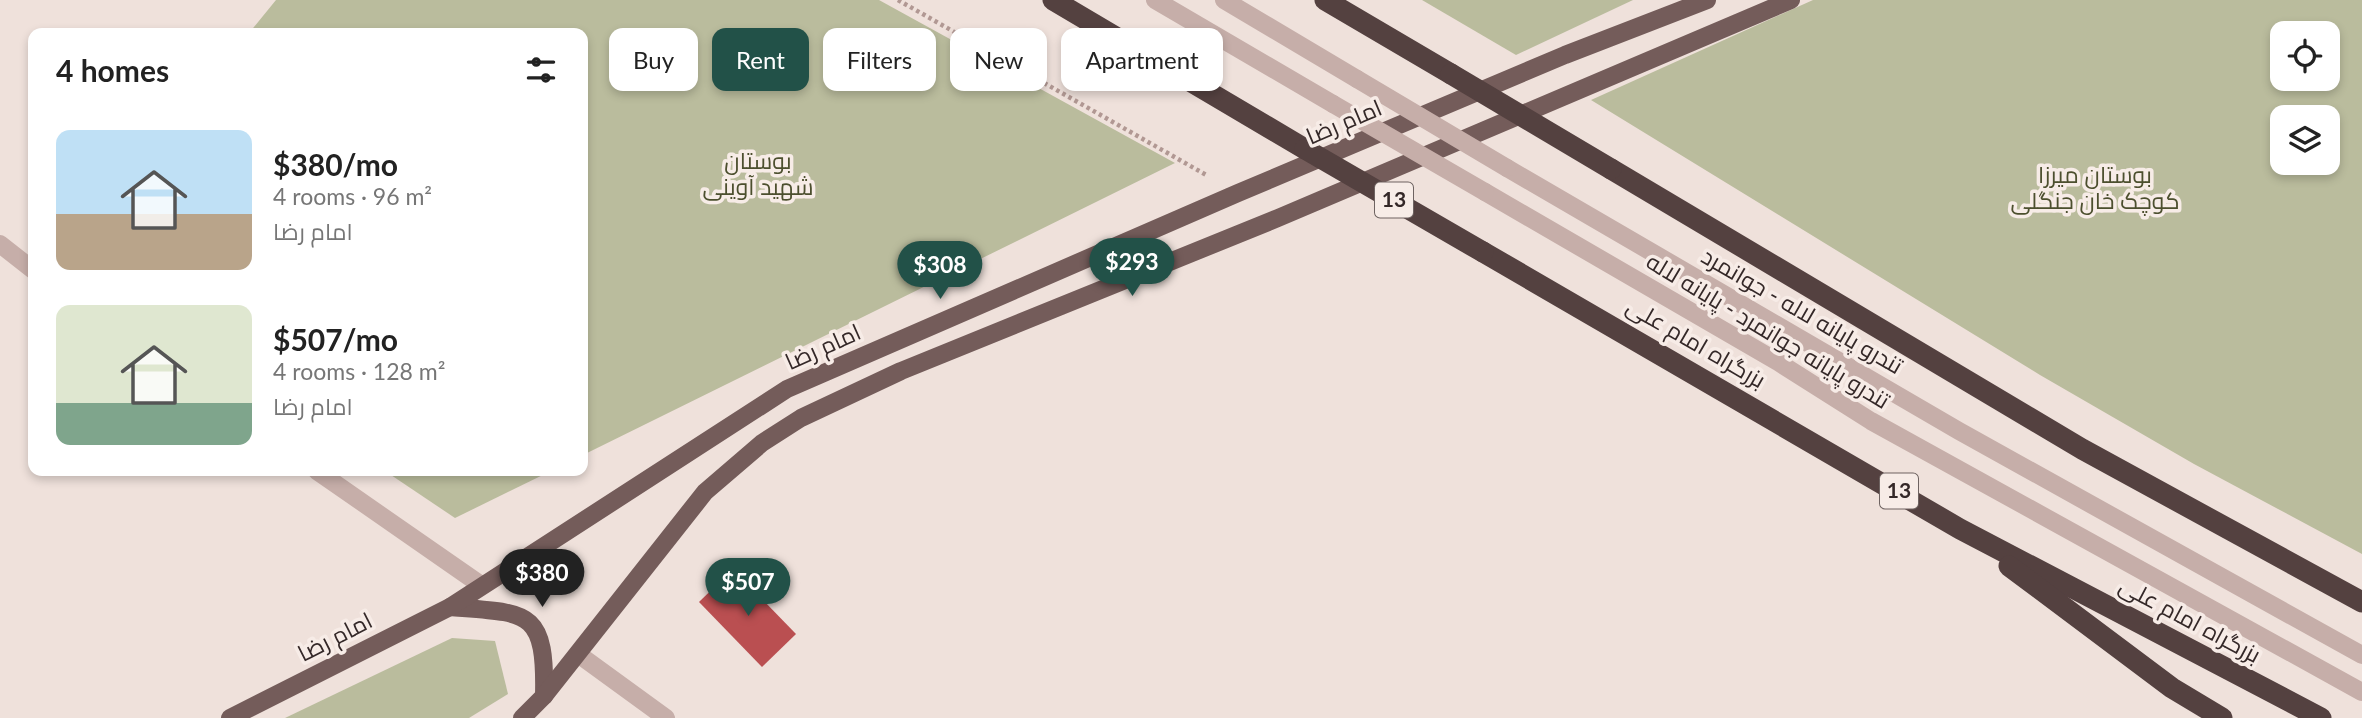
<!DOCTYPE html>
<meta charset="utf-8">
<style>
body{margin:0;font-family:Lato,Cairo,sans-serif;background:#f2f2f2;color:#222;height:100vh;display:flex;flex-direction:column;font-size:26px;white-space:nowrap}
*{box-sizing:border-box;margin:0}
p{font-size:23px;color:#767676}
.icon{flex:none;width:38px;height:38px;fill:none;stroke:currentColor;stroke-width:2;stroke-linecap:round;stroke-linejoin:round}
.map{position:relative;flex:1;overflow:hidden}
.sheet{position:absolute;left:28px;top:28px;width:560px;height:448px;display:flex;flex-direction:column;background:#fff;border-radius:14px;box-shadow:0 4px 10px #0003}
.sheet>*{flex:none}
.banner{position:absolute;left:609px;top:28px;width:665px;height:63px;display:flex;gap:14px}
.fabs{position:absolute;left:2270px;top:21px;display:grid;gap:14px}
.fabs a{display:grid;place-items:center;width:70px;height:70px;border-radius:14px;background:#fff;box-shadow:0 4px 10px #0003;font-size:35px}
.price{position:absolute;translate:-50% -60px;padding:0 16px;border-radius:24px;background:#225148;color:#fff;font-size:23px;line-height:46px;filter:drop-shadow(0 2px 4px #0008)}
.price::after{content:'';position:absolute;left:50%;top:42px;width:21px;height:16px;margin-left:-10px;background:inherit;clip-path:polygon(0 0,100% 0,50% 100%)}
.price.current{background:#222;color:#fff}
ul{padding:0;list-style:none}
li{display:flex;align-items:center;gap:21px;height:175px;padding:0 28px}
li span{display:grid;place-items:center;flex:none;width:196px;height:140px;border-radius:14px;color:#555}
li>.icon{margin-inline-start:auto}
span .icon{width:84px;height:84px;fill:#fffc;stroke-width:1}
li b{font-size:30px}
h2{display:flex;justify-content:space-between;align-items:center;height:84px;padding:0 28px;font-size:30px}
.chip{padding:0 24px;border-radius:14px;background:#fff;box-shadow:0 4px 10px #0003;font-size:24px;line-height:63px}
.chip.current{background:#225148;color:#fff}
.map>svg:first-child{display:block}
</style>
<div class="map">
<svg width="2362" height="718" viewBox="0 0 2362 718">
<rect width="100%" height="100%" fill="#efe1db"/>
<g fill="#babc9d" fill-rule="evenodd">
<path d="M276 0H879L1175 163 583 455V33H249Z"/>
<path d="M1422 0H1633L1516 55Z"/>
<path d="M1813 0H2362V554L2194 464 2040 375 1591 100ZM2328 33V79H2282V33ZM2328 117V163H2282V117Z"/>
<path d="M385 471H551L455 518Z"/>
<path d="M452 638 495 641 508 694 469 718H285Z"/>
</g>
<path fill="#ba4f51" d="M733 569 796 634 762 667 699 602Z"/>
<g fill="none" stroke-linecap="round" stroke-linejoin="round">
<path stroke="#b19893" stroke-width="4.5" stroke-dasharray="3.5 3.5" stroke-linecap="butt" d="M898 0 1208 176"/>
<g stroke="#c6aea9" stroke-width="18">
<path d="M1155 0 1333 104"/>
<path d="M1224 0 1357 79"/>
<path d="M1507 168 1959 431 2362 655"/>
<path d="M1485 192 1778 362 1871 421 2362 692"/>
<path d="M0 244 33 270"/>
<path d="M317 471 481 585"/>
<path d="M578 654 666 718"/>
</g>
<g stroke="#745c5a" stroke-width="18">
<path d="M450 607C529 613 546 609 544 696"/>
<path d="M230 718 450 607 787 389 1238 193 1565 55 1707 0"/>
<path d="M522 718 544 696 705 492 762 443 801 418 901 371 1278 218 1791 0"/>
</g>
<g stroke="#544140" stroke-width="21">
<path d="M1053 0 1305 149"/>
<path d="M1325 0 1451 74"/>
<path d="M1611 169 2082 449 2362 602"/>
<path d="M1483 252 1960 529 2321 718"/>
<path d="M2009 566 2172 688 2222 718"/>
</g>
<g stroke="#c6aea9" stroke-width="18">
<path d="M1357 79 1507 168"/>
<path d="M1333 104 1485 192"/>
</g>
<g stroke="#544140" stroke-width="21">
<path d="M1451 74 1611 169"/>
<path d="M1305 149 1483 252"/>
</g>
</g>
<g text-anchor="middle" stroke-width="7" stroke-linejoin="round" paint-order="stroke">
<g fill="#f7ece7" stroke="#6e6361" stroke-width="2">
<rect x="1375" y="182.5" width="38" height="35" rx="5"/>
<rect x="1880" y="473.5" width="38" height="35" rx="5"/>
</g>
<g font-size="21" font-weight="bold" fill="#342828">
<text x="1394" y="207">13</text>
<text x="1899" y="498">13</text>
</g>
<g font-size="23" fill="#342828" stroke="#f7ece7">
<text transform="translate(1344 122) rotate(-23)" y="8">امام رضا</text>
<text transform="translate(1802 311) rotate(30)" y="8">تندرو پایانه لاله - جوانمرد</text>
<text transform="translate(1768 331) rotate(31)" y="8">تندرو پایانه جوانمرد - پایانه لاله</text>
<text transform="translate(1696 343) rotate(30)" y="8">بزرگراه امام علی</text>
<text transform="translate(823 347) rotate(-24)" y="8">امام رضا</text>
<text transform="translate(2190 620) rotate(28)" y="8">بزرگراه امام علی</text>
<text transform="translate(335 637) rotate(-27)" y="8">امام رضا</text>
</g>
<g font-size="23" fill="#4c4f2e" stroke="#f7ece7">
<text x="758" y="169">بوستان<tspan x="758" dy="26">شهید آوینی</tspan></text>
<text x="2095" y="183">بوستان میرزا<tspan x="2095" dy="26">کوچک خان جنگلی</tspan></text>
</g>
</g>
</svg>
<div class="fabs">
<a><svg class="icon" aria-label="locate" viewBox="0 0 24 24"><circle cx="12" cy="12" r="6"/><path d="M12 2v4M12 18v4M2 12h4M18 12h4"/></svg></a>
<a><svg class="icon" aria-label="layers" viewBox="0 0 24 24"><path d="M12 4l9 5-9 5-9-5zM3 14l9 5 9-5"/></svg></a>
</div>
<b class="price" style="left:1132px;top:298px">$293</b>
<b class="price" style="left:940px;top:301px">$308</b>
<b class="price current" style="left:542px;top:609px">$380</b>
<b class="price" style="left:748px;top:618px">$507</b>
<div class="banner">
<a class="chip">Buy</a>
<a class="chip current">Rent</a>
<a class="chip">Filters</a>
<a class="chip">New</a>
<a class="chip">Apartment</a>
</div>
<section class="sheet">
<h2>4 homes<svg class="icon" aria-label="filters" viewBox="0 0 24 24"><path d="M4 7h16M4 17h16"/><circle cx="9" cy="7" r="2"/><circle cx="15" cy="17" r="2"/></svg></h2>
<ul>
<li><span style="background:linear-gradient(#bfe0f5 60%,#b9a48a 0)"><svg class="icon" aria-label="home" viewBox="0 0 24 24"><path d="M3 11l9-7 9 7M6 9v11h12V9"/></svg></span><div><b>$380/mo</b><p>4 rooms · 96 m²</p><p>امام رضا</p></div></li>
<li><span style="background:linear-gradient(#dfe7d0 70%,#7fa58c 0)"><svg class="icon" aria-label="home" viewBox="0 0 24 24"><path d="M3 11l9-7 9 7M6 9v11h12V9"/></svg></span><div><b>$507/mo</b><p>4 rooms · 128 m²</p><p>امام رضا</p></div></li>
</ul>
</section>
</div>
